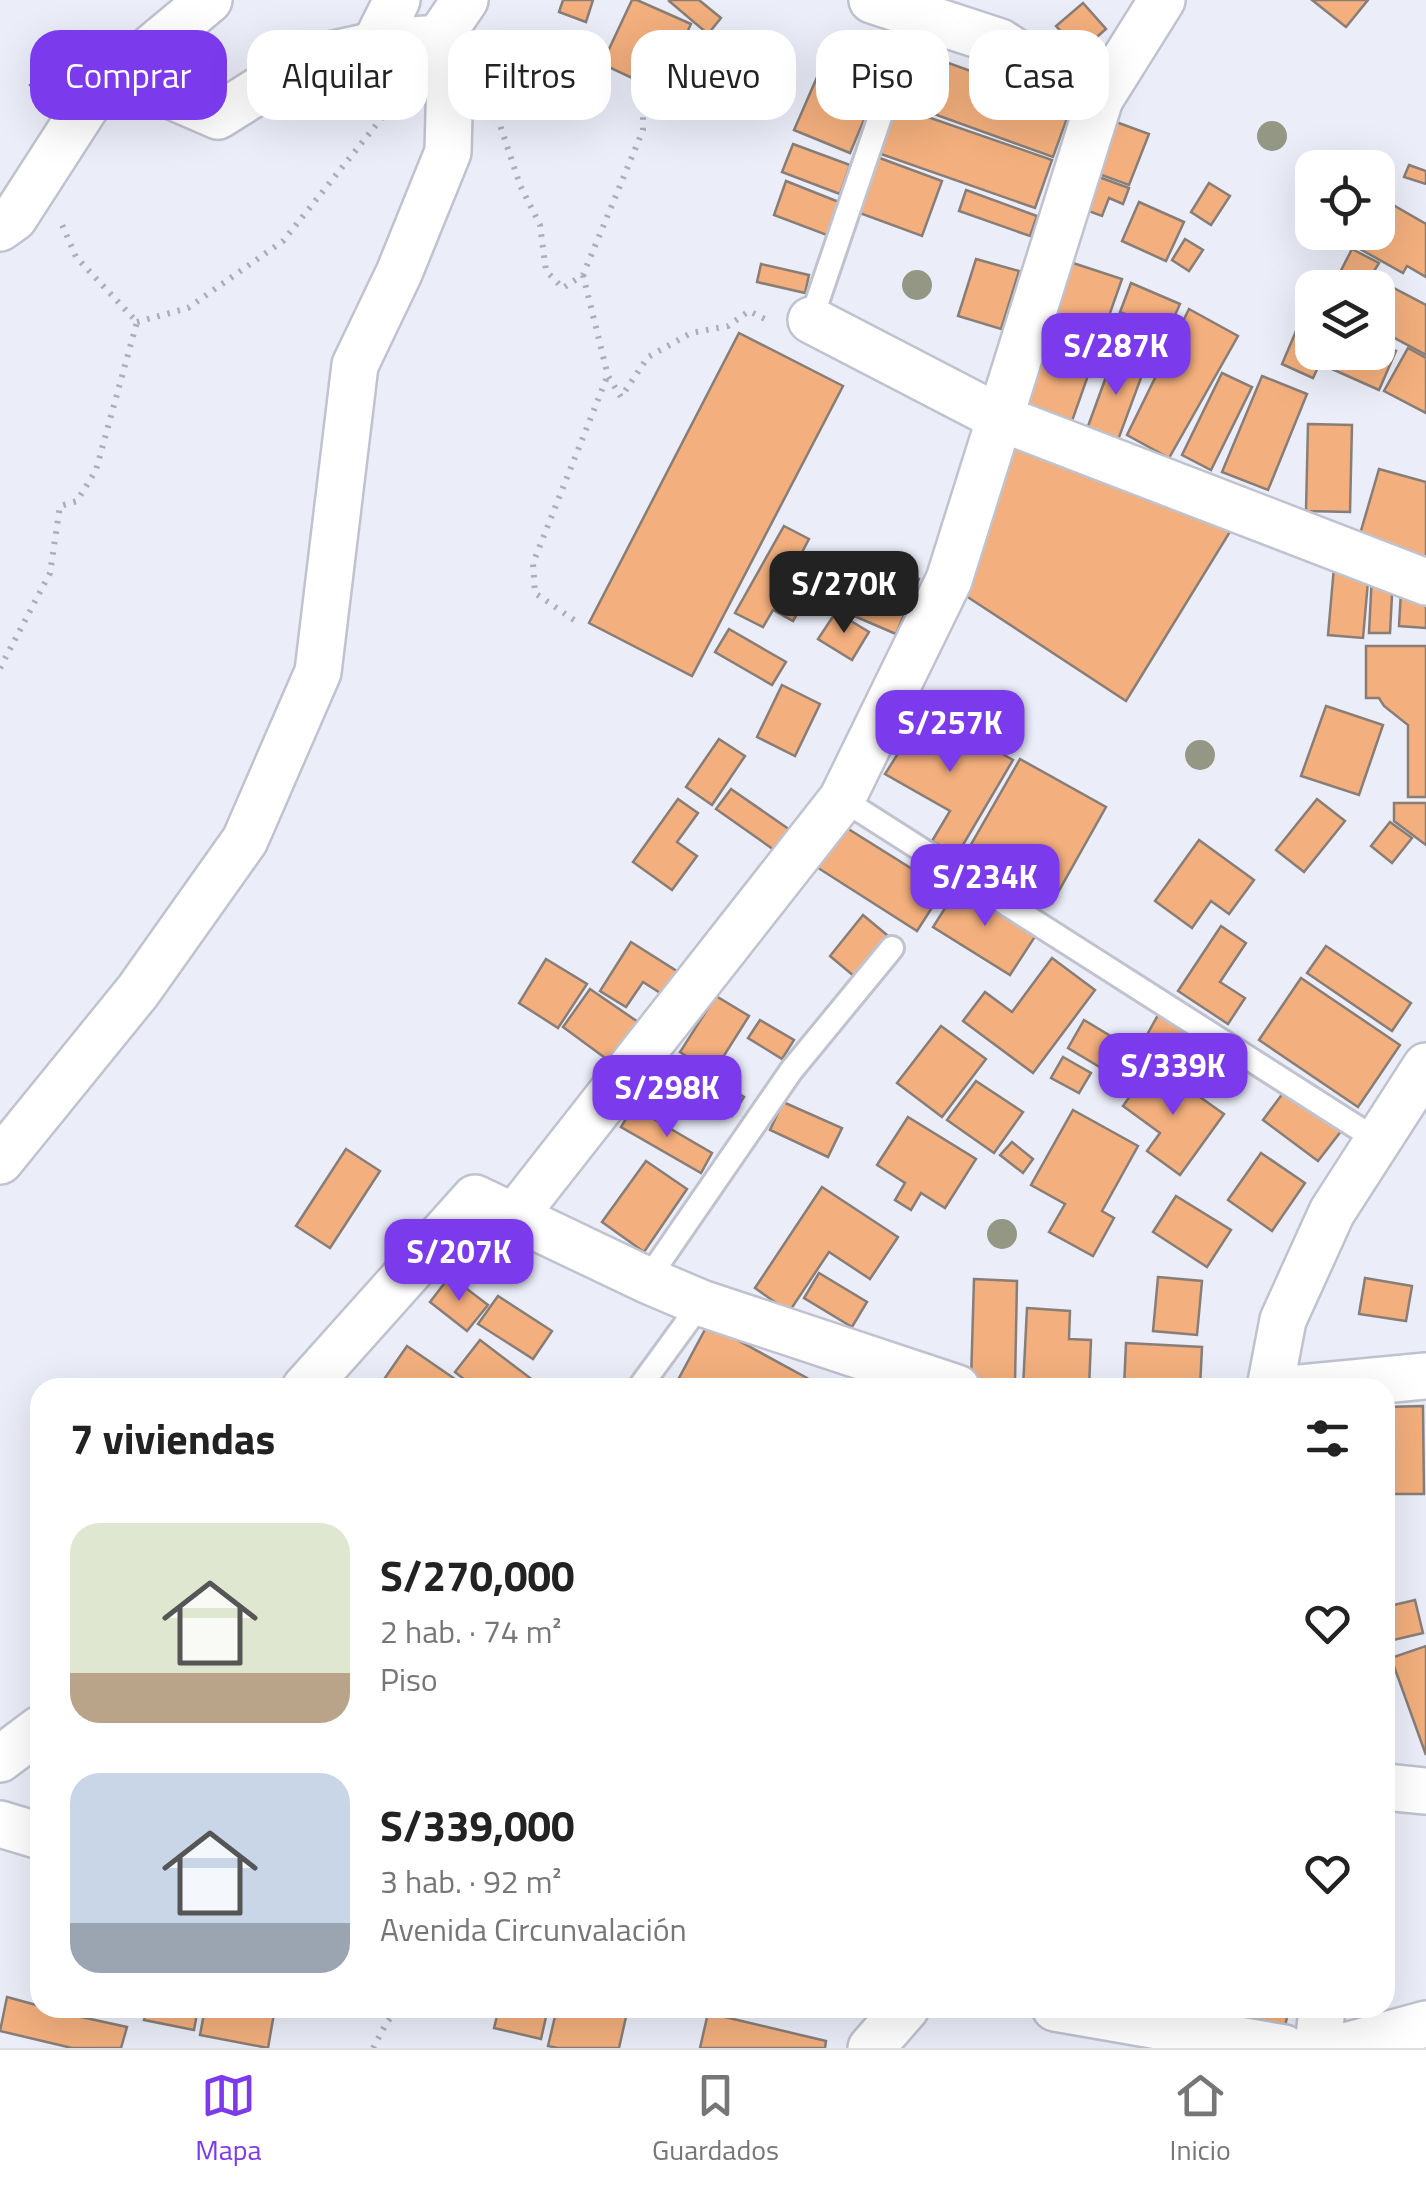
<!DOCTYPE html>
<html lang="es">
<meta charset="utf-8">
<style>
body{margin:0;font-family:"Titillium Web",sans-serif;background:#f2f2f2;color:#222;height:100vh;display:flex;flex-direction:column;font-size:38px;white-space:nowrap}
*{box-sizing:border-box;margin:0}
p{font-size:32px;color:#767676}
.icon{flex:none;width:55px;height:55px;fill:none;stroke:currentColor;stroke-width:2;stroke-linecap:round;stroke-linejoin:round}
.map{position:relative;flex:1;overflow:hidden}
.panel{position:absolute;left:30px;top:1378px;width:1365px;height:640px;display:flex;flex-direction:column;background:#fff;border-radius:30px;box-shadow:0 10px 40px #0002}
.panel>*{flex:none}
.banner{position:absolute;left:30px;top:30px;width:1368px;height:90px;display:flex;gap:20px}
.tools{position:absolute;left:1295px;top:150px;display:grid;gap:20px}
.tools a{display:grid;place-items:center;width:100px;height:100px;border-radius:20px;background:#fff;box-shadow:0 10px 40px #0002;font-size:50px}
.price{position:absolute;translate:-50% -85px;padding:0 22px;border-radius:20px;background:#7c3aed;color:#fff;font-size:32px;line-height:65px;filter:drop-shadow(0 2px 5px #0008)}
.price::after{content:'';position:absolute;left:50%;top:60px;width:30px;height:22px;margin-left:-15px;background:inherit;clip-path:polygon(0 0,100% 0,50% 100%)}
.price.active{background:#222;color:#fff}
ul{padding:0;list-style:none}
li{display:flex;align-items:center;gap:30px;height:250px;padding:0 40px}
li span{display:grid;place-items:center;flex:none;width:280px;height:200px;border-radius:30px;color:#555}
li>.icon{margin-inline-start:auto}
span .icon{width:120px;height:120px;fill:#fffc;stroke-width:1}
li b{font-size:42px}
h2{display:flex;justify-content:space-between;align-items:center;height:120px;padding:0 40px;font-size:42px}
.chip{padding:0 35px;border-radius:30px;background:#fff;box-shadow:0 10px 40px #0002;font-size:35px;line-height:90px}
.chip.active{background:#7c3aed;color:#fff}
.dock{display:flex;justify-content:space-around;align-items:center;height:140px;border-top:2px solid #e0e0e0;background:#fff;font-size:28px;color:#767676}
.dock a{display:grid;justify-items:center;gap:5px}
.dock .active{color:#7c3aed}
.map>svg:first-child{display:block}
</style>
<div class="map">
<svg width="1426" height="2048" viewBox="0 0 1426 2048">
<rect width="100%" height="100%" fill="#ebedf9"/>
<g fill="#f3af7d" stroke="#887e77" stroke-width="2.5">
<path d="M563 0H593L586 22 559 12Z"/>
<path d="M632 0H637L691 24 660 91 602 64Z"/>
<path d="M670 0H699L721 18 708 34 669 1Z"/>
<path d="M1312 0H1368L1346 27Z"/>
<path d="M1083 3 1106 29 1080 52 1056 26Z"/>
<path d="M718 34 737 46 724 68 704 56Z"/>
<path d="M568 38 589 50 573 76 552 63Z"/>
<path d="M867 42 892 53 850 153 794 130 818 75 848 88Z"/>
<path d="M915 51 1071 107 1053 157 898 101Z"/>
<path d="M44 71 63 91 49 105 30 85Z"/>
<path d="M896 106 1052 160 1035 208 878 153Z"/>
<path d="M1116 122 1149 134 1129 185 1096 173Z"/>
<path d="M793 144 850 165 840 194 782 172Z"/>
<path d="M877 157 942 181 922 236 857 212Z"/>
<path d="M1409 165 1426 171V184L1404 177Z"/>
<path d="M1096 176 1129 188 1123 204 1109 198 1102 216 1083 209Z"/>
<path d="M786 181 844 204 832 237 774 215Z"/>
<path d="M1209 183 1230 196 1211 225 1191 212Z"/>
<path d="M966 190 1037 216 1030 236 959 211Z"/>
<path d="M1139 202 1184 222 1166 261 1122 241Z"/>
<path d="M1388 202 1426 224V277L1407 266 1403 273 1360 249 1370 232H1378V219Z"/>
<path d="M1185 239 1203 250 1189 271 1172 260Z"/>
<path d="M1352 249 1379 263 1371 276 1426 305V355L1378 329V288H1332Z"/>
<path d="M976 259 1019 271 1001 329 958 316Z"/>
<path d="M1073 263 1122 279 1072 421 1023 404Z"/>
<path d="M761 264 809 275 805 293 757 282Z"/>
<path d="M1131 283 1180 304 1168 331 1120 312Z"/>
<path d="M1307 305 1312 307V352H1325L1313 378 1282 364Z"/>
<path d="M1189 309 1238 336 1169 458 1127 435Z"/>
<path d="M739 333 843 386 692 676 589 623Z"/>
<path d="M1378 343 1396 351 1379 390 1332 369 1339 352H1378Z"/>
<path d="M1408 348 1426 358V413L1384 391Z"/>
<path d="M1114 355 1145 367 1118 440 1087 429Z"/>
<path d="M1222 373 1252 387 1211 470 1182 455Z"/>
<path d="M1262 376 1307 394 1268 490 1222 472Z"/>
<path d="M1308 424 1352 425 1350 512 1306 511Z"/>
<path d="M1006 437 1236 522 1126 701 960 592Z"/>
<path d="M1379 469 1426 482V561L1358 541Z"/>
<path d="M784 526 809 539 799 558 822 571 793 621 773 610 763 627 735 613Z"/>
<path d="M861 554 919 579 896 634 838 609Z"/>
<path d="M1334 567 1369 570 1363 638 1328 635Z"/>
<path d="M1372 574 1393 576 1390 633H1369Z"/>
<path d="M1401 591 1426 593V628L1399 626Z"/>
<path d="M836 612 869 632 852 660 818 639Z"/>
<path d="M729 629 786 662 772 685 715 652Z"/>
<path d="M1366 646H1426V797H1408V725L1384 706 1379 698H1366Z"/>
<path d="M782 685 820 704 795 756 757 737Z"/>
<path d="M1326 706 1383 725 1359 795 1301 776Z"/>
<path d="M925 711 1013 760 957 855 932 841 950 811 885 774Z"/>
<path d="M719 739 745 756 712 805 686 787Z"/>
<path d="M1020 759 1106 807 1052 903 965 855Z"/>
<path d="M731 789 793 832 777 852 716 809Z"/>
<path d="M678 799 698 813 677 842 697 856 672 890 633 862Z"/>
<path d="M1317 799 1345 821 1304 872 1276 850Z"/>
<path d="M1394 803H1426V845L1394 821Z"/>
<path d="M1390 822 1412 838 1392 863 1371 846Z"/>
<path d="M842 825 944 889 917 931 815 866Z"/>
<path d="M1199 840 1254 880 1229 914 1211 901 1192 928 1155 901Z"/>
<path d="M961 883 1038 932 1010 975 933 927Z"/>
<path d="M863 915 887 935 855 977 830 956Z"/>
<path d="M1221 926 1246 943 1220 982 1245 998 1228 1024 1178 991Z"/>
<path d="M631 942 683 975 668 998 643 982 626 1007 600 991Z"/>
<path d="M1326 946 1411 1003 1392 1031 1307 973Z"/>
<path d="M1052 958 1095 990 1033 1073 963 1021 985 992 1012 1012Z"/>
<path d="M546 959 587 984 558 1028 519 1003Z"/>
<path d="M1301 978 1400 1045 1358 1107 1259 1040Z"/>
<path d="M590 989 641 1024 612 1063 563 1027Z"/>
<path d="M716 996 749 1016 713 1073 680 1052Z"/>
<path d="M1158 1015 1211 1044 1196 1071 1143 1042Z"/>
<path d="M760 1020 794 1040 782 1059 748 1038Z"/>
<path d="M1084 1020 1139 1053 1123 1081 1068 1048Z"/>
<path d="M941 1026 986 1059 942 1117 897 1083Z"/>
<path d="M1063 1057 1091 1073 1079 1093 1051 1078Z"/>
<path d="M1153 1064 1224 1114 1180 1175 1147 1151 1160 1133 1123 1106Z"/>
<path d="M701 1070 744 1097 732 1116 689 1089Z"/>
<path d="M976 1081 1023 1112 994 1153 947 1120Z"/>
<path d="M1286 1089 1342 1130 1318 1161 1263 1120Z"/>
<path d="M783 1102 842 1128 828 1157 770 1130Z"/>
<path d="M633 1107 712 1153 701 1173 621 1127Z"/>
<path d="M1073 1110 1138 1146 1102 1211 1114 1218 1093 1256 1049 1232 1065 1204 1031 1185Z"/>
<path d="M908 1117 976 1159 945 1208 921 1193 911 1210 895 1200 905 1183 877 1165Z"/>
<path d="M1012 1142 1033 1159 1023 1173 1000 1155Z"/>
<path d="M346 1149 380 1171 330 1248 296 1226Z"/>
<path d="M1261 1153 1305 1183 1272 1231 1228 1200Z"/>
<path d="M646 1161 687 1189 644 1252 602 1222Z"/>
<path d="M822 1187 898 1237 870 1279 829 1252 789 1312 755 1288Z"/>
<path d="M1176 1196 1231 1230 1207 1267 1153 1232Z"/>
<path d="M819 1273 867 1302 852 1327 804 1298Z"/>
<path d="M450 1276 488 1305 467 1331 430 1302Z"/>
<path d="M1158 1277 1202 1281 1197 1335 1153 1331Z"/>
<path d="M1365 1278 1412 1286 1406 1321 1359 1314Z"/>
<path d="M974 1279 1017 1281 1015 1382 971 1381Z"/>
<path d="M498 1296 552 1331 533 1359 478 1324Z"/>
<path d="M1027 1308 1070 1311 1069 1339 1091 1340 1089 1388H1023Z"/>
<path d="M708 1324 807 1378 802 1388H697L679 1378Z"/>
<path d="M480 1340 534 1381 529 1388H475L455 1372Z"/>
<path d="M1126 1343 1202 1347 1200 1388H1124Z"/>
<path d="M407 1346 468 1388H378Z"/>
<path d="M1423 1406 1424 1494H1385V1407Z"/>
<path d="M1415 1600 1423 1633 1385 1642V1607Z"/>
<path d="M1426 1646V1755L1391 1658Z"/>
<path d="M7 1997 40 2006V2008L127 2027 121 2048H72L0 2031Z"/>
<path d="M147 2008H198L194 2030 144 2020Z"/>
<path d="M205 2008H275L268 2048 200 2035Z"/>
<path d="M499 2008H548L541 2039 494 2028Z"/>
<path d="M557 2008H628L619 2048H558L548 2046Z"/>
<path d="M1233 2008H1289L1284 2031 1230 2018Z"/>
<path d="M708 2013 826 2041 825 2048H700Z"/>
</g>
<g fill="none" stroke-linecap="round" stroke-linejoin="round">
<g stroke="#c0c2ce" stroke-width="28">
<g id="lane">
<path d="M811 320 900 58 917 15"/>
<path d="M842 799 1377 1140"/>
<path d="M647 1280 791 1071 892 948"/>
<path d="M639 1388 701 1303"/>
</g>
</g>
<g stroke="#c0c2ce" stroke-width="50">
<g id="street">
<path d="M872 0 1000 42 1052 76 1100 99"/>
<path d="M439 38 465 0"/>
<path d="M375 44 397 0"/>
<path d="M0 228 14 218 92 97 161 40"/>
<path d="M811 320 1000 418 1426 582"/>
<path d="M0 1161 138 991 245 840 318 672 355 365 399 273 448 152 450 73 442 38 393 41 307 60 218 116 165 93 161 40 209 0"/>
<path d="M513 1218 842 799 949 580 1100 99 1162 0"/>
<path d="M305 1388 475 1198 647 1280 701 1303 957 1388"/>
<path d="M1270 1388 1283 1320 1332 1212 1426 1066"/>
<path d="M1300 1388 1426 1376"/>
<path d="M0 1759 40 1729"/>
<path d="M1385 1787 1426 1791"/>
<path d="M0 1824 40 1836"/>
<path d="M1055 2008 1284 2048"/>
<path d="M871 2048 906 2008"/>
<path d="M1318 2048 1322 2008"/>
<path d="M1338 2048 1426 2024"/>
</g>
</g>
<g stroke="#acaeb8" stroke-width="6" stroke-dasharray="2.5 8" stroke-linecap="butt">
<path d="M494 107 520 185 540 225 546 271 563 288 583 275 643 130V93"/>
<path d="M583 275 608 376 621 397 648 357 691 333 728 326 749 311 771 322"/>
<path d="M137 322 188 308 283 241 405 89"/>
<path d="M574 620 535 593 533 563 607 377"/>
<path d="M0 668 50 573 60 506 77 501 96 470 137 322 76 257 60 220"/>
<path d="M373 2048 387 2022 399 2008"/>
</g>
<use href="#lane" stroke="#fff" stroke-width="22"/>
<use href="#street" stroke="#fff" stroke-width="45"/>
</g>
<g fill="#949784">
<circle cx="1272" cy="136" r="15"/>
<circle cx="917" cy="285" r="15"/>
<circle cx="1200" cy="755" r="15"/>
<circle cx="1002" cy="1234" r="15"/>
</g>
</svg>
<div class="tools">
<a><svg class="icon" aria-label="locate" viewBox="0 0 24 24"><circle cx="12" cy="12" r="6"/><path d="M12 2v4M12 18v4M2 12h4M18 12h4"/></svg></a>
<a><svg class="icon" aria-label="layers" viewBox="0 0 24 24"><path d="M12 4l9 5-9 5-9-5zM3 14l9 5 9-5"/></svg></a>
</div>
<b class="price" style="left:1116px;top:398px">S/287K</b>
<b class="price active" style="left:844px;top:636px">S/270K</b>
<b class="price" style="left:950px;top:775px">S/257K</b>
<b class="price" style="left:985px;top:929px">S/234K</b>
<b class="price" style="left:1173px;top:1118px">S/339K</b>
<b class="price" style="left:667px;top:1140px">S/298K</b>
<b class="price" style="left:459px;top:1304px">S/207K</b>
<div class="banner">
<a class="chip active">Comprar</a>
<a class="chip">Alquilar</a>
<a class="chip">Filtros</a>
<a class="chip">Nuevo</a>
<a class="chip">Piso</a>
<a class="chip">Casa</a>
</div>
<section class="panel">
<h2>7 viviendas<svg class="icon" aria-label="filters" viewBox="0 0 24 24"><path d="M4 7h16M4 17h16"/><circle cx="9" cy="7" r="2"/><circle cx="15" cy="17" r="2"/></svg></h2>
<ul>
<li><span style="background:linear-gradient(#dfe7d0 75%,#b9a48a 0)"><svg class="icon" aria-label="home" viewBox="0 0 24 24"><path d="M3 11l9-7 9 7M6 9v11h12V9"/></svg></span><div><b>S/270,000</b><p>2 hab. · 74 m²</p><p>Piso</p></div><svg class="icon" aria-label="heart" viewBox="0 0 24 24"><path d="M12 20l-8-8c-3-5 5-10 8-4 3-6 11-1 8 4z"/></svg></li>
<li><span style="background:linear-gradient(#c9d6e8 75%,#9aa5b1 0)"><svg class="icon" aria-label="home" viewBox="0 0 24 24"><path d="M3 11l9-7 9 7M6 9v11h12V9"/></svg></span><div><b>S/339,000</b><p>3 hab. · 92 m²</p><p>Avenida Circunvalación</p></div><svg class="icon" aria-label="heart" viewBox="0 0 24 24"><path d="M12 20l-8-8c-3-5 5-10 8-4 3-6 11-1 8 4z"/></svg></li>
</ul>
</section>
</div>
<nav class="dock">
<a class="active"><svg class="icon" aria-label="map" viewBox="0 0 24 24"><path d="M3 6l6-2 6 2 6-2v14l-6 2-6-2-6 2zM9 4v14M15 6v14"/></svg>Mapa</a>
<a><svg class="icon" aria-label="saved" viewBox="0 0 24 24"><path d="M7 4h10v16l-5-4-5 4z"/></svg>Guardados</a>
<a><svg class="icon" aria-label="home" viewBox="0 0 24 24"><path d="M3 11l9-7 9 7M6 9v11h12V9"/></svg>Inicio</a>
</nav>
